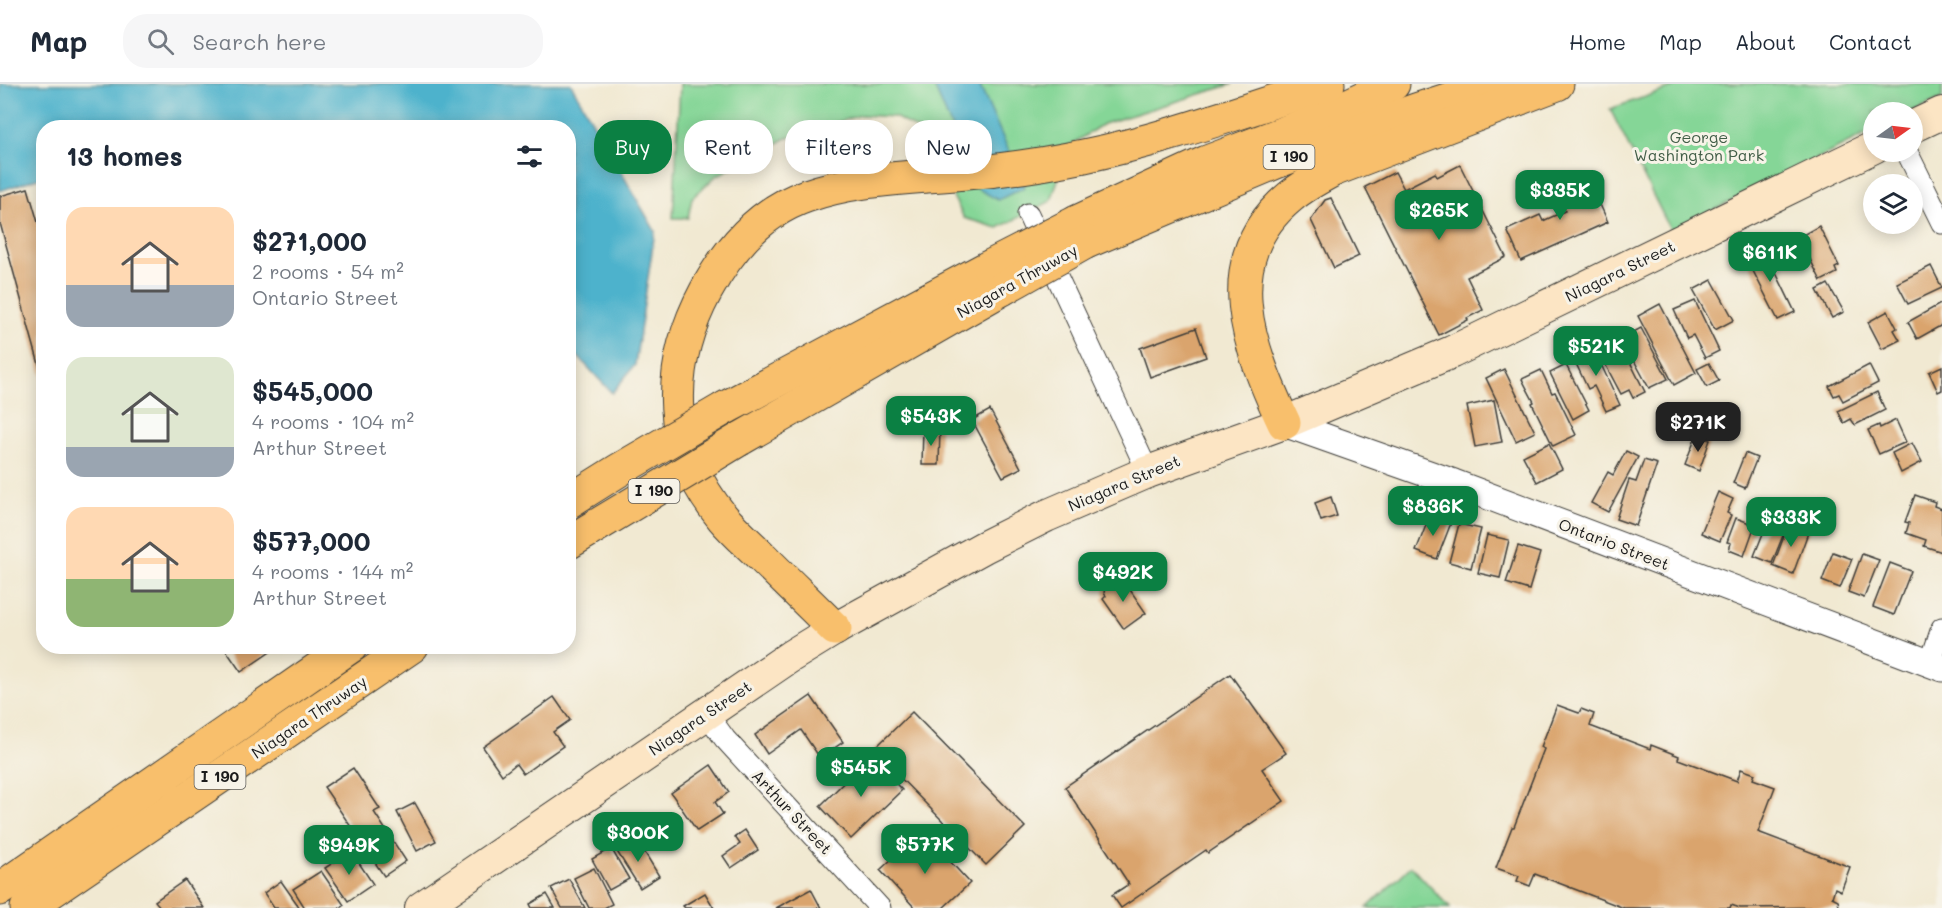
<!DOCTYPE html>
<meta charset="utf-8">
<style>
body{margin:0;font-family:Mali,sans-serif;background:#f6f6f7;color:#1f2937;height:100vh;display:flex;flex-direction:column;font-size:22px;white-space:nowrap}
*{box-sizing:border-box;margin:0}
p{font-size:20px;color:#747a83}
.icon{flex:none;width:33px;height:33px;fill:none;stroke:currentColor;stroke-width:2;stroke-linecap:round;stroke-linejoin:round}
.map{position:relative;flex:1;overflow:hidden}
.panel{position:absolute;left:36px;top:36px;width:540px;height:534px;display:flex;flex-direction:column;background:#fff;border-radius:24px;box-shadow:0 3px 15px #0003}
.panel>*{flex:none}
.banner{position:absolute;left:594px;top:36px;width:570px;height:54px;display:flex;gap:12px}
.needle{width:39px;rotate:76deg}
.controls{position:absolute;left:1863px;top:18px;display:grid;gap:12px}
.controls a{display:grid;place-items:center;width:60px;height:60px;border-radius:50%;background:#fff;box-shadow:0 3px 15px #0003;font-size:30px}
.price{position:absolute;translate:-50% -51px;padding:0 14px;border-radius:12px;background:#0b8043;color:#fff;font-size:20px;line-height:39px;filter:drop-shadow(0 2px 3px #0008)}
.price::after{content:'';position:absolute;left:50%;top:36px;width:18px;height:14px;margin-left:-9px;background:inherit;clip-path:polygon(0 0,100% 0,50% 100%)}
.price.current{background:#222;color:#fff}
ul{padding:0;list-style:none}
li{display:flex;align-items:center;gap:18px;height:150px;padding:0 30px}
li span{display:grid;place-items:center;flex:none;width:168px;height:120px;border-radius:18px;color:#555}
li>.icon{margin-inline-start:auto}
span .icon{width:72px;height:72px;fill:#fffc;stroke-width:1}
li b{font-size:26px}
h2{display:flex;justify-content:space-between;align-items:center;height:72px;padding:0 30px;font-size:26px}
.pill{padding:0 21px;border-radius:24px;background:#fff;box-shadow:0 3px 15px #0003;font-size:21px;line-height:54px}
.pill.current{background:#0b8043;color:#fff}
header{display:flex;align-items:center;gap:36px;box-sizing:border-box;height:84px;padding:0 30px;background:#fff;border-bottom:2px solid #e0e1e3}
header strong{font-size:28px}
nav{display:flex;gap:33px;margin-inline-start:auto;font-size:21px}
.search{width:420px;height:54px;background:#f6f6f7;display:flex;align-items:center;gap:15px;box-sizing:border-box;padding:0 21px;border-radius:24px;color:#747a83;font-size:22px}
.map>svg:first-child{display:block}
</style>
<header>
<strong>Map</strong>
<div class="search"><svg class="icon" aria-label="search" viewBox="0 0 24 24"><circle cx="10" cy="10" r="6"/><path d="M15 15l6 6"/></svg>Search here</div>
<nav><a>Home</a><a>Map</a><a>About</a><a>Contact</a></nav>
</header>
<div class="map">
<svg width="1942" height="824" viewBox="0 0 1942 824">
<rect width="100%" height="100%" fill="#f7f3e8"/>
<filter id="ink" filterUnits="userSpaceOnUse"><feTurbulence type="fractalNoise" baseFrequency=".0167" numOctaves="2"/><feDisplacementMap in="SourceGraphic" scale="12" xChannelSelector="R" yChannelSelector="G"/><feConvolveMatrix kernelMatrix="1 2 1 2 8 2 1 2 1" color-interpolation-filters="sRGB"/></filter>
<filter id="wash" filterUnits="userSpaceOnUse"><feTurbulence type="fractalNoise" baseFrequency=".008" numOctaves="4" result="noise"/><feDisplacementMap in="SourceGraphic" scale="24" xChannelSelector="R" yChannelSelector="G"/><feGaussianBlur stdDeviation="1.35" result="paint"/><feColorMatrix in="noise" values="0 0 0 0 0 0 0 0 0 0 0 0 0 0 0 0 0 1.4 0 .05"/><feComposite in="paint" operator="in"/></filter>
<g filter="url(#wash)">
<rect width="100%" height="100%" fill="#f1e9d2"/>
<g fill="#85d697" stroke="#50795a" stroke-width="1.5">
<path d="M680 0H1233L1103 40 1069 62 1051 117 998 144 964 134 920 47 895 33 861 31 789 53 716 92 692 114 688 134H673Z"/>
<path d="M1683 0H1942V14L1911 28H1874L1873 47 1671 147 1610 25Z"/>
<path d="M1411 782 1450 824H1367Z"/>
</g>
<g fill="#4db2cc" stroke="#346774" stroke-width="1.5">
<path d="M0 0H571L655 147 635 281 612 309 569 263 568 44H44L43 96 41 93 0 107Z"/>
<path d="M933 0H979L1025 103 998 116 978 105Z"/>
</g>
<g id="blocks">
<g fill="#daa46d">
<path d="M1460 81 1506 173 1467 193 1483 226 1467 234 1468 236 1439 251 1365 103 1395 88 1404 105 1435 89 1437 93Z"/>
<path d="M1587 92 1608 138 1521 177 1507 146 1540 131 1543 137 1565 127 1555 106Z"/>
<path d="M28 104 44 159 43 295 0 139V112Z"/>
<path d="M1331 114 1359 172 1334 184 1311 136 1325 116Z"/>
<path d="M1819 142 1839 182 1835 184 1837 189 1821 197 1799 153Z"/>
<path d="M1763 162 1795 228 1778 236 1745 171Z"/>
<path d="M1931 182 1942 204 1908 220 1897 199Z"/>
<path d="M1712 196 1734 236 1715 246 1693 206Z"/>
<path d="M1828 200 1844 228 1832 234 1817 206Z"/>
<path d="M1695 217 1719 267 1705 274 1693 251 1687 254 1674 226Z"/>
<path d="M1942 219V241L1917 255 1908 238Z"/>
<path d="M1660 220 1696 289 1674 301 1638 232Z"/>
<path d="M1888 227 1897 244 1894 246 1900 256 1882 265 1868 238Z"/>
<path d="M1196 244 1206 273 1150 293 1140 264Z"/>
<path d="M1641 244 1668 295 1649 304 1622 254Z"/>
<path d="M1606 253 1608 259 1618 254 1645 308 1633 314 1629 306 1621 310 1594 259Z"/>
<path d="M1592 261 1620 321 1606 327 1594 302 1588 305 1572 271Z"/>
<path d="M1709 279 1719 297 1707 303 1697 285Z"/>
<path d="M1566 281 1589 326 1573 335 1550 289Z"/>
<path d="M1869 281 1878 299 1843 317 1839 310 1834 312 1829 302Z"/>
<path d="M1942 282V306L1938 308 1929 288Z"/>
<path d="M1504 285 1535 348 1516 357 1486 294Z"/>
<path d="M1541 286 1552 309 1555 308 1576 351 1553 362 1532 319 1534 318 1522 295Z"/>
<path d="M1877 308 1885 326 1855 341 1851 335 1844 339 1838 327Z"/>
<path d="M1494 316 1502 358 1475 363 1467 322Z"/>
<path d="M990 326 1021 384 1003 393 972 336Z"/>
<path d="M1896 336 1906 358 1879 370 1868 346 1879 341 1880 344Z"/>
<path d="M923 344 940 345 939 381H922Z"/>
<path d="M1697 350 1710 356 1699 387 1685 381Z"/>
<path d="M1549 359 1562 385 1537 398 1523 372Z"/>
<path d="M1912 359 1922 378 1901 389 1892 369Z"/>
<path d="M1626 367 1638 373 1608 428 1591 419 1608 388 1613 391Z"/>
<path d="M1745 369 1757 374 1745 404 1733 399Z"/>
<path d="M1644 376 1657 380 1636 442 1616 435 1629 396 1636 398Z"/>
<path d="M1718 408 1733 415 1727 429 1731 431 1720 457 1701 449Z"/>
<path d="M1915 411 1935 418 1934 422 1942 425V468L1924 462 1926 456 1906 449 1909 439 1905 438Z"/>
<path d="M1331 413 1337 432 1321 437 1315 419Z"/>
<path d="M1430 431 1451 439 1437 475 1416 467Z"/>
<path d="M1736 434 1755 441 1744 472 1729 466 1731 459 1727 458Z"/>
<path d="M1768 437 1786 444 1772 479 1754 472Z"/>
<path d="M1789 439 1809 446 1793 490 1773 482Z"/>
<path d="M1459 440 1481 445 1471 484 1449 478Z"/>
<path d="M1487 451 1509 456 1500 494 1478 489Z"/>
<path d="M1518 462 1540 469 1529 506 1506 499Z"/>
<path d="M1833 468 1852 475 1840 504 1822 497Z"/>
<path d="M1862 470 1879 476 1864 514 1848 508Z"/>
<path d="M1890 479 1911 487 1894 531 1873 523Z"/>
<path d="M1119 494H1122L1146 529 1124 545 1103 515 1106 512 1104 509 1105 503Z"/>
<path d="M223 562H279L241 588Z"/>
<path d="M1230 590 1286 669 1262 685 1284 717 1208 769 1206 766 1121 824 1112 811 1129 800 1065 703Z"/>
<path d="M811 612 843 658 820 674 801 646 767 670 755 651Z"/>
<path d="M554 613 570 636 553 648 563 662 523 690 516 680 502 691 483 663Z"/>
<path d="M1557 621 1579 629 1581 625 1594 630 1590 642 1650 665 1651 661 1679 672 1678 675 1737 697 1741 685 1755 690 1753 695 1775 703 1758 748 1850 783 1841 807 1835 804 1832 813 1838 816 1839 823 1740 824 1731 821 1730 824H1624L1535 790 1530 802 1517 797 1519 792 1496 784 1512 743H1514L1544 665 1541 663Z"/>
<path d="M912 628 1025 743 986 781 873 666Z"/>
<path d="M870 673 902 706 851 755 820 722Z"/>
<path d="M711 681 729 708 715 718 723 730 697 747 671 709Z"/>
<path d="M353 684 380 725 374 728 406 777 384 792 324 703Z"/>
<path d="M415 719 436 757 417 767 397 728Z"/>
<path d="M745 746 758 766 731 784 723 772 740 760 735 753Z"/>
<path d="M922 747 970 799 943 824H915L880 786Z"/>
<path d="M636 754 659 792 640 804 616 766Z"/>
<path d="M611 764 629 795 609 806 592 775Z"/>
<path d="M351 767 373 800 348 817 325 784Z"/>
<path d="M594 784 612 820 604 824H589L574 794Z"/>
<path d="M321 787 344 821 340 824H305L293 805Z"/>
<path d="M569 795 585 824H562L551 804Z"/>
<path d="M185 796 204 824H161L155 817Z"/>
<path d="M281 797 300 824H274L264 809Z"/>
<path d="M811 805 821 824H776Z"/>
<path d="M705 809 714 824H685L683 822Z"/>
<path d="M547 810 555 824H532L530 820Z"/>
</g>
</g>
</g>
<g filter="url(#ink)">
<use href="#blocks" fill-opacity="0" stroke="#3c3b37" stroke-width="1.5"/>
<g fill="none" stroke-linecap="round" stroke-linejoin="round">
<g stroke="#3c3b37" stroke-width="23">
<g id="minor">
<path d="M1907 68 1942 139"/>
<path d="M1028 130 1148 388"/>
<path d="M1930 580 1942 544"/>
<path d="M706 629 725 655 880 824"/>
</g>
</g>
<g stroke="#3c3b37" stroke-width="29">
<path id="tertiary" d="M1284 339 1454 399 1942 584"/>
</g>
<g stroke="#3c3b37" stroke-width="34">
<g id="secondary">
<path d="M1912 43 1942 29"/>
<path d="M421 824 791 572 835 545 984 463 1046 432 1148 388 1284 339 1452 268 1874 63"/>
</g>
</g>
<g stroke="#3c3b37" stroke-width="35">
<g id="motorway">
<path d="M1077 138 1207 78 1315 37 1393 0"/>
<path d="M1086 158 1276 78 1416 26 1496 0"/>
<path d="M725 324 989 183"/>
<path d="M1284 339C1249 264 1214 176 1290 113 1303 102 1318 94 1333 86L1557 0"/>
<path d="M740 355 1002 205"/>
<path d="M835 545C811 521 786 497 762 473 749 460 735 448 723 434 666 366 665 283 706 207 728 166 760 128 806 112 857 94 912 94 966 89 1006 86 1045 80 1084 72 1167 55 1247 25 1328 0"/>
<path d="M0 805 351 562"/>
<path d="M27 824 412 562"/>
</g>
</g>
<use href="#minor" stroke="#fff" stroke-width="21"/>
<use href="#tertiary" stroke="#fff" stroke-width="27"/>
<use href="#secondary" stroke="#fce5c4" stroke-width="32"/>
<use href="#motorway" stroke="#f8bf6c" stroke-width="33"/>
<g stroke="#3c3b37" stroke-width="35" stroke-linecap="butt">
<g id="motorway-bridge">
<path d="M989 183 1077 138"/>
<path d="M1002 205 1086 158"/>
<path d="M568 418 619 386 725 324"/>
<path d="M568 459 740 355"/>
</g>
</g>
<use href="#motorway-bridge" stroke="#f8bf6c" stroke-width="33"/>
</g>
</g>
<g text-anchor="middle" stroke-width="6" stroke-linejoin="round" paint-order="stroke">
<g fill="#f7f3e8" stroke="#5e5c59" stroke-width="1.5">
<rect x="1263.5" y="61" width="51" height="24" rx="4.5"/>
<rect x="628.5" y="395" width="51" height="24" rx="4.5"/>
<rect x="194.5" y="681" width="51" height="24" rx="4.5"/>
</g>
<g font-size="15" font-weight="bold" fill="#1c1c1c">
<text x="1289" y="78">I 190</text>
<text x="654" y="412">I 190</text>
<text x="220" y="698">I 190</text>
</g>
<g font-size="16" fill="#415d47" stroke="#f7f3e8">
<text x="1699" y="59">George<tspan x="1699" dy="18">Washington Park</tspan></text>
</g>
<g font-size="16" fill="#1c1c1c" stroke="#f7f3e8">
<text transform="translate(1620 187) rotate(-26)" y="6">Niagara Street</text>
<text transform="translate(1017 197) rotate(-29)" y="6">Niagara Thruway</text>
<text transform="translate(1124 399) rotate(-23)" y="6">Niagara Street</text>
<text transform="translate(1614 460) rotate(21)" y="6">Ontario Street</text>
<text transform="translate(309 633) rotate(-34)" y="6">Niagara Thruway</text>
<text transform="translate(700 634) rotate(-34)" y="6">Niagara Street</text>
<text transform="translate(792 728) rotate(47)" y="6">Arthur Street</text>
</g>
</g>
</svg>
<div class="controls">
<a><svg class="needle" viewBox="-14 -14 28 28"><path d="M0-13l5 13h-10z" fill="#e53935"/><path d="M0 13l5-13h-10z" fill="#747a83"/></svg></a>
<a><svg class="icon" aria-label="layers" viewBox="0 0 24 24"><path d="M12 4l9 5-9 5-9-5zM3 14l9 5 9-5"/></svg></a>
</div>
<b class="price" style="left:1560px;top:137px">$335K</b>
<b class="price" style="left:1439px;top:157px">$265K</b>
<b class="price" style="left:1770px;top:199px">$611K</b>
<b class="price" style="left:1596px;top:293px">$521K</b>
<b class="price" style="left:931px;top:363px">$543K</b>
<b class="price current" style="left:1698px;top:369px">$271K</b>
<b class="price" style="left:1433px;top:453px">$836K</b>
<b class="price" style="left:1791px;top:464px">$333K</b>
<b class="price" style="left:1123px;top:519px">$492K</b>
<b class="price" style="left:861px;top:714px">$545K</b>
<b class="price" style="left:638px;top:779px">$300K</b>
<b class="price" style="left:925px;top:791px">$577K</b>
<b class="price" style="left:349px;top:792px">$949K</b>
<div class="banner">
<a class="pill current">Buy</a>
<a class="pill">Rent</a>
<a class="pill">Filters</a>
<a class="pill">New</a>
</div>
<section class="panel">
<h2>13 homes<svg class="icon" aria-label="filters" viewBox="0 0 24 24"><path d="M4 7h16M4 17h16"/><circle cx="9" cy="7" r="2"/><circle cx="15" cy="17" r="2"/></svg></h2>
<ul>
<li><span style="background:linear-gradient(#ffd9b3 65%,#9aa5b1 0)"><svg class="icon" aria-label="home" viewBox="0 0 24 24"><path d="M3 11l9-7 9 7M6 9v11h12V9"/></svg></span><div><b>$271,000</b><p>2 rooms · 54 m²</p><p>Ontario Street</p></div></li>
<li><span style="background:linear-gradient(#dfe7d0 75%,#9aa5b1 0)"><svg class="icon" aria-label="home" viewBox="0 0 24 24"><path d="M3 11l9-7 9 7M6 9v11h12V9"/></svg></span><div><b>$545,000</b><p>4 rooms · 104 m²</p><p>Arthur Street</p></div></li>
<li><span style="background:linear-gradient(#ffd9b3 60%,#8fb573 0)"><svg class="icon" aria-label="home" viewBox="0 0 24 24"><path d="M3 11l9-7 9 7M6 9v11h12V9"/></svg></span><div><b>$577,000</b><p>4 rooms · 144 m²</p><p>Arthur Street</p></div></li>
</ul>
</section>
</div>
